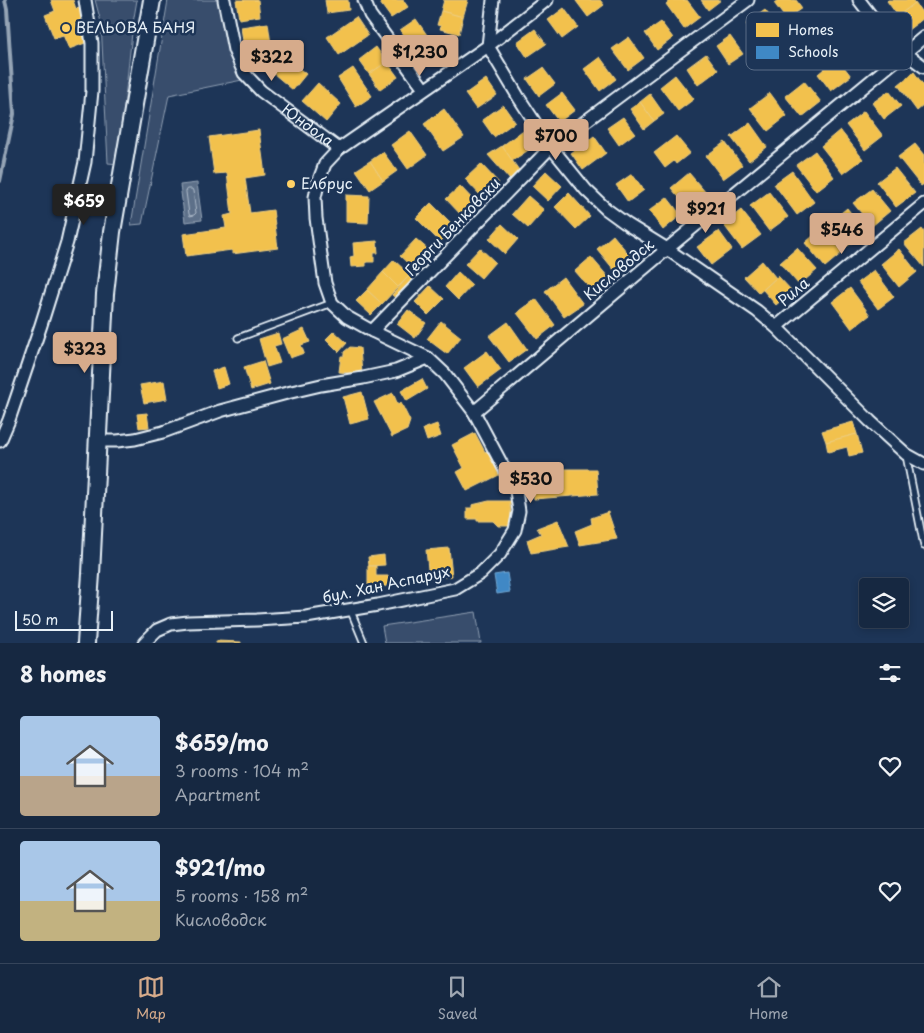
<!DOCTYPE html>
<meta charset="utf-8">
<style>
body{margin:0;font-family:"Playpen Sans",sans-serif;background:#23344c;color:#f1f3f6;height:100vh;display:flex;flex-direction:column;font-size:19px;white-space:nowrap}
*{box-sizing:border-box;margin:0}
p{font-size:16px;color:#9ea6b1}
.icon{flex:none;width:28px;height:28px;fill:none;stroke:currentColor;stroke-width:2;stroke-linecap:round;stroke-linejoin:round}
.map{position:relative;height:643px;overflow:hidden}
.details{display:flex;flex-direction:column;background:#162841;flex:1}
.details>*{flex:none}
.controls{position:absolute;left:859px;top:578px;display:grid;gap:10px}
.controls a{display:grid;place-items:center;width:50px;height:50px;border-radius:5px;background:#162841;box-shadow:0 2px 8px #0003,0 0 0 1px #35445a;font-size:25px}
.scale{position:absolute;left:15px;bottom:12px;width:98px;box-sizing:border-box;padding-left:5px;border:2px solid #e8f1f8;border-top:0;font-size:14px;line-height:18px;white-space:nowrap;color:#e8f1f8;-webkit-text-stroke:4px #1d3557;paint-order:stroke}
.price{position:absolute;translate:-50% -42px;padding:0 11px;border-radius:5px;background:#d6ab8b;color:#111;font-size:16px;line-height:32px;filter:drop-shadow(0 1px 2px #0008)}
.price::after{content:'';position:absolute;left:50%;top:30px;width:15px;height:11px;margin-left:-8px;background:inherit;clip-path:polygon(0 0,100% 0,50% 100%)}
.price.active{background:#222;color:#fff}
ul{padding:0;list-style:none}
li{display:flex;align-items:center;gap:15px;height:125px;padding:0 20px}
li+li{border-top:1px solid #35445a}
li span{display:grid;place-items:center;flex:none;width:140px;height:100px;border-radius:5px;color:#555}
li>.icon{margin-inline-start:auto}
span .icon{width:60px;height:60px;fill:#fffc;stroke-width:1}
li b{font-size:21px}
h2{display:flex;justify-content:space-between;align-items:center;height:60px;padding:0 20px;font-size:21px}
.menu{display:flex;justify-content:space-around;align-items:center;height:70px;border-top:1px solid #35445a;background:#162841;font-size:14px;color:#9ea6b1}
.menu a{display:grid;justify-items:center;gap:2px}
.menu .active{color:#d6ab8b}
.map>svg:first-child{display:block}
</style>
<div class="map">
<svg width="924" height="643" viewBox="0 0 924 643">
<rect width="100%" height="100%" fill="#1d3557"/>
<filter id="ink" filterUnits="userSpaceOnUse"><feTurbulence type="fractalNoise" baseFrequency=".02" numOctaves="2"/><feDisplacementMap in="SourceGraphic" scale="10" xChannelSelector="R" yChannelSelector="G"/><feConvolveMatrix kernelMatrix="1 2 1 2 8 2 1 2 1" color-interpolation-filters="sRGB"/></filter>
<g filter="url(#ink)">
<g fill="#374d6c" stroke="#909fb2">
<path d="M95 0H137L133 23 118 164 108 163 101 22Z"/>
<path d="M168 0H220L234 57 242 80 169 95 142 224 131 225Z"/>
<path d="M476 612 481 643H385L382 626Z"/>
</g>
<path fill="#5d7089" stroke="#95a4b5" d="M197 183 202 220 185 222 180 185Z"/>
<g fill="#f2c14e" stroke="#efcf81">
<path d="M51 0H73L76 9 79 8 84 20 80 21 88 42 69 49 63 35 54 38 45 15 55 11Z"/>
<path d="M236 0H258L260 16 239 19Z"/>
<path d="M325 0H348L349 10 327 13Z"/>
<path d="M383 0H403L408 7 391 18 380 3Z"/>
<path d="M444 0H468L463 17 441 11Z"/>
<path d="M576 0H600L604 5 588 17 576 1Z"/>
<path d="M671 0H687L700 17 684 29 666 4Z"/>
<path d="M701 0H721L708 10Z"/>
<path d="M778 0H796L802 8 786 19 774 3Z"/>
<path d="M888 0H912L915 3 898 16 887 1Z"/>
<path d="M915 3 924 15V18L908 30 898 16Z"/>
<path d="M564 8 578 27 562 39 548 20Z"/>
<path d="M765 10 785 36 766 50 746 24Z"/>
<path d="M441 11 463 17 459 34 440 29 441 26 437 25Z"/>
<path d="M356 17 368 35 339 55 327 37Z"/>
<path d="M416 19 427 35 411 46 400 30Z"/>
<path d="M661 22 673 38 657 50 645 33Z"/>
<path d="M268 23 271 44 244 48 241 27Z"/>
<path d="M535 29 546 44 527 57 517 42Z"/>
<path d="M427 35 438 51 421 62 411 46Z"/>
<path d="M730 36 743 54 728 64 716 46Z"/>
<path d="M629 37 644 58 628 70 612 49Z"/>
<path d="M376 47 387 62 369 74 359 60Z"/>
<path d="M280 53 306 74 293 90 267 68Z"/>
<path d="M706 54 718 70 698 85 687 68Z"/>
<path d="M600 57 616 79 600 91 584 69Z"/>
<path d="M837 58 851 76 831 91 818 74Z"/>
<path d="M387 62 398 77 380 90 369 74Z"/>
<path d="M353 68 372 96 356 107 338 78Z"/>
<path d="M543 68 555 84 539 96 527 79Z"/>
<path d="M914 72 924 86V105L917 111 898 85Z"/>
<path d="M675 75 694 99 678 111 660 87Z"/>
<path d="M486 79 497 95 476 109 465 94Z"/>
<path d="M804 81 821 102 802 117 785 96Z"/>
<path d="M318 83 341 104 326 122 302 101Z"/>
<path d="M889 91 901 106 884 119 872 103Z"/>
<path d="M562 93 575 110 559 122 546 105Z"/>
<path d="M770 93 787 116 768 131 750 108Z"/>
<path d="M650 94 664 114 654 121 640 102Z"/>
<path d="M640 102 654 121 644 129 630 109Z"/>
<path d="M503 105 515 122 494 137 482 120Z"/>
<path d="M444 109 464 137 443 151 424 124Z"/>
<path d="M864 111 883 136 865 150 846 125Z"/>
<path d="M623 117 635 133 619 145 607 128Z"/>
<path d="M750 123 767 147 749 161 731 137Z"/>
<path d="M259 130 265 175 245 178 250 213 273 210 278 248 232 254V250L186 256 183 234 226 228 224 216 232 214 227 173 214 174 209 137Z"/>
<path d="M840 130 863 159 843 174 821 146Z"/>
<path d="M410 131 427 155 408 169 391 145Z"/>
<path d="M522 131 533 147 512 161 502 146Z"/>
<path d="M594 136 606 153 583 170 571 153Z"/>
<path d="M676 136 690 153 676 164 674 161 665 168 654 153Z"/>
<path d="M725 142 742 165 723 179 706 156Z"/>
<path d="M915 144 924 155V184L921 186 898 157Z"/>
<path d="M502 146 521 173 511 181 488 155Z"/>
<path d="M815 151 834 177 816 191 796 165Z"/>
<path d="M383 152 397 171 383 181 370 161Z"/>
<path d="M370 161 383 181 370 190 356 170Z"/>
<path d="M481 164 499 183 483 198 465 179Z"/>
<path d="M895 168 915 193 896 207 877 182Z"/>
<path d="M546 171 562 186 548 201 532 186Z"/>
<path d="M792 171 814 202 797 215 774 184Z"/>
<path d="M689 173 707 194 689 209 671 188Z"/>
<path d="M632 174 644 190 628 202 616 185Z"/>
<path d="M460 186 478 205 464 218 446 199Z"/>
<path d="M872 189 890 211 872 226 853 203Z"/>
<path d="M769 192 788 217 769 231 750 206Z"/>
<path d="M569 193 590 216 576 229 555 207Z"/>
<path d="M346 195 369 196 368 223 346 222Z"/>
<path d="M528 196 544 210 528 228 512 214Z"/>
<path d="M667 197 681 215 663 230 649 211Z"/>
<path d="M431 203 455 227 440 242 416 218Z"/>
<path d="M847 208 865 231 848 246 829 223Z"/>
<path d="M741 210 761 235 742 249 723 224Z"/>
<path d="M502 224 518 239 505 254 489 239Z"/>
<path d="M822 228 843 252 825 267 805 243Z"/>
<path d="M922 229 924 232V267L904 243Z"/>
<path d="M719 231 732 249 711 265 697 247Z"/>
<path d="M613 235 631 257 615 271 597 249Z"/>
<path d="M416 239 431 252 415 270 400 256Z"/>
<path d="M377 241 378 253H374V262H366V266L351 267 350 257 354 256 353 243Z"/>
<path d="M480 248 495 262 481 278 465 264Z"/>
<path d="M797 248 817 270 799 285 780 263Z"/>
<path d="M899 249 917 272 899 287 881 264Z"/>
<path d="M591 257 609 278 593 292 575 271Z"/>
<path d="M394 260 410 275 398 287 383 272Z"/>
<path d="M762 261 776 278 759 293 744 277Z"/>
<path d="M874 270 894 297 878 309 858 282Z"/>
<path d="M383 272 398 287 382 304 367 290Z"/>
<path d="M458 272 472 285 458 300 445 287Z"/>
<path d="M410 275 416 281 398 300 392 295Z"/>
<path d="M778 276 792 291 776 305 763 290Z"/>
<path d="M563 277 583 304 564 317 545 291Z"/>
<path d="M430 286 444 299 428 315 415 302Z"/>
<path d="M850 288 870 315 852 329 832 302Z"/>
<path d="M367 290 382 304 371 315 356 301Z"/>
<path d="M536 299 555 325 537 339 517 313Z"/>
<path d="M408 310 426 323 415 338 397 324Z"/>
<path d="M441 321 461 337 447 354 427 339Z"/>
<path d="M508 322 527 349 509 362 489 336Z"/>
<path d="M304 329 310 342 301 345 304 353 290 358 282 339Z"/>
<path d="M334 331 347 343 339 352 326 339Z"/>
<path d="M278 333 281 344 274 346 280 363 267 367 259 339Z"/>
<path d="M350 347 360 348 362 374 339 372 341 356H344V352Z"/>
<path d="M487 351 501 370 478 387 464 368Z"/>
<path d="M263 361 270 384 251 390 244 367Z"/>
<path d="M224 367 229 384 217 388 212 371Z"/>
<path d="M422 379 427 389 407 401 401 391Z"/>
<path d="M164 381 167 399 144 403 140 385Z"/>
<path d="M362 392 369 419 350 424 343 397Z"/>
<path d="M393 393 398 405 401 403 410 421 407 430 392 437 374 402Z"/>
<path d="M147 413 149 427 139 428 137 414Z"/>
<path d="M853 422 857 434 826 442 822 431Z"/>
<path d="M437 424 441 436 427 441 423 429Z"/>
<path d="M475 433 485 452 489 450 501 474 467 491 457 472 464 468 452 445Z"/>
<path d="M857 434 862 453 849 456 847 447 828 452 826 442Z"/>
<path d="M531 469H596L598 494 534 499Z"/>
<path d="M489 501H510L511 526H498L493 521H477V519H467V508H472V505Z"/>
<path d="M608 512 617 539 580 545 575 531 592 524 591 518Z"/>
<path d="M558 520 569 547 531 553 527 540 541 534 537 528Z"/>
<path d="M449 548 452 576 429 579 426 550Z"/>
<path d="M384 555 385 565 369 566 368 557Z"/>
<path d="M368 566H376V576H388L389 586 368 587Z"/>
<path d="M216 641 241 642V643H216Z"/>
</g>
<path fill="#3f88c5" stroke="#72a8d4" d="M507 573 510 592 497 594 494 575Z"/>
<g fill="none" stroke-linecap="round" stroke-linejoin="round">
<path stroke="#b0bdcc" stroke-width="1" d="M188 189H192L193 191 196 213 194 215 190 216 189 214 186 192Z"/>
<path stroke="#95a4b5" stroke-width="4" d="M0 181 14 114 7 9 5 0"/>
<g stroke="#e8f1f8" stroke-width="9">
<g id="service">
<path d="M238 338 332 303"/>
<path d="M906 455 924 546"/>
<path d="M350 609 364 643"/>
</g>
</g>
<g stroke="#e8f1f8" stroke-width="15">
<g id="minor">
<path id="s1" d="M224 0 234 50 244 73 261 91 339 149"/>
<path d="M364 0 370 15 424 89"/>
<path d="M547 0 488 46 519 98 551 147 586 190 606 209 628 225 667 249 757 311 776 327 870 421 906 454 924 464"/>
<path d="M859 0 886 35 904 52 924 67"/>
<path d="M776 327 924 204"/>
<path d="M372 331 551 147 748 0"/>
<path d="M474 412 667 249 924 37"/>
<path d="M0 441 9 420 41 325 67 242 85 162 92 91V43L85 0"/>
<path d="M98 441H117L135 439 163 432 220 411 287 393 321 385 363 378 396 371 428 358"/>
<path d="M144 643 157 630 171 624 188 622 257 620 306 617 378 605 455 589 481 573 500 554 515 530 519 511 516 491 474 412 445 374 428 358 372 331 347 317 332 303 325 283 321 255 316 218 315 197 319 180 325 164 339 149 488 46 493 0"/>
</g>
</g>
<g stroke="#e8f1f8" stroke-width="20">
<path id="secondary" d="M86 643 91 574 105 294 112 232 152 0"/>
</g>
<use href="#service" stroke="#1d3557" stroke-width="5.5"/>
<use href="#minor" stroke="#1d3557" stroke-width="11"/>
<use href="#secondary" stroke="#1d3557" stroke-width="16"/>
</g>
</g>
<g fill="#ffd166" stroke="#1d3557" stroke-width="2">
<circle cx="66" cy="28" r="5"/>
<circle cx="291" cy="184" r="5"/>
</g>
<g text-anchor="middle" stroke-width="5" stroke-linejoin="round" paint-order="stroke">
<g font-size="15" fill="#e8f1f8" stroke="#1d3557" text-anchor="start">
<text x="76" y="33">ВЕЛЬОВА БАНЯ</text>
<text x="301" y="189">Елбрус</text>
</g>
<g font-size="15" fill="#e8f1f8" stroke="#1d3557">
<text dy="5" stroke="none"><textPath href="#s1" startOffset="159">Юндола</textPath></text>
<text transform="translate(453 227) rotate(-46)" y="5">Георги Бенковски</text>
<text transform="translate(619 270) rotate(-40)" y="5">Кисловодск</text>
<text transform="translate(794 292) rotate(-40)" y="5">Рила</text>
<text transform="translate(386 585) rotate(-12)" y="5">бул. Хан Аспарух</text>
</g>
</g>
<rect x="746" y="12" width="166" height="58" rx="8" fill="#1d3557" stroke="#5a6d87" stroke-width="1"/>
<rect x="756" y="23" width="23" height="14" fill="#f2c14e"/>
<rect x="756" y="46" width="23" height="13" fill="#3f88c5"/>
<g font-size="14" fill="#e8f1f8">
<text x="788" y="35">Homes</text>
<text x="788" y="57">Schools</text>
</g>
</svg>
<div class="controls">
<a><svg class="icon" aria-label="layers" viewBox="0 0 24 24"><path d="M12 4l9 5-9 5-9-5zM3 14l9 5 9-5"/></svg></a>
</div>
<div class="scale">50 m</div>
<b class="price" style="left:420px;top:77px">$1,230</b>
<b class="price" style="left:272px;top:82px">$322</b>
<b class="price" style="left:556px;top:161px">$700</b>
<b class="price active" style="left:84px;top:226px">$659</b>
<b class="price" style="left:706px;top:234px">$921</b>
<b class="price" style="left:842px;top:255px">$546</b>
<b class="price" style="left:85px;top:374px">$323</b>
<b class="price" style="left:531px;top:504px">$530</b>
</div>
<section class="details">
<h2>8 homes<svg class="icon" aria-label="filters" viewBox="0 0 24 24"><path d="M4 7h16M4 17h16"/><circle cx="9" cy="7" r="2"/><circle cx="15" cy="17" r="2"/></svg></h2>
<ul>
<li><span style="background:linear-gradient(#a9c7e8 60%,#b9a48a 0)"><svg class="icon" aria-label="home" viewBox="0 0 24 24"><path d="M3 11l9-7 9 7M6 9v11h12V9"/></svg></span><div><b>$659/mo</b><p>3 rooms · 104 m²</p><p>Apartment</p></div><svg class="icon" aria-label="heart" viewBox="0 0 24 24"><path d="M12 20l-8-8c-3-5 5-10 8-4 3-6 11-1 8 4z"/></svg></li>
<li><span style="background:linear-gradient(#a9c7e8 60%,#c2b280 0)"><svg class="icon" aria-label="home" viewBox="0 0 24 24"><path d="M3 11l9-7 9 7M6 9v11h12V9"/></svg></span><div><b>$921/mo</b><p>5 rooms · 158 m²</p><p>Кисловодск</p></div><svg class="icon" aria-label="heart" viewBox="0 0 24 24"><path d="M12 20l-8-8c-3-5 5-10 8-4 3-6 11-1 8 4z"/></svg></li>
</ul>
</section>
<nav class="menu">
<a class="active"><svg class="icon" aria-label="map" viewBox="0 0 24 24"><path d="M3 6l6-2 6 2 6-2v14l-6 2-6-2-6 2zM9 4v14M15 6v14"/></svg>Map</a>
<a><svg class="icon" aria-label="saved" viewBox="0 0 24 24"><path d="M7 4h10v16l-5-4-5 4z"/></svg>Saved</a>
<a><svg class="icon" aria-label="home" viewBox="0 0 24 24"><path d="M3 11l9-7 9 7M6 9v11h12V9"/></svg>Home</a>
</nav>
